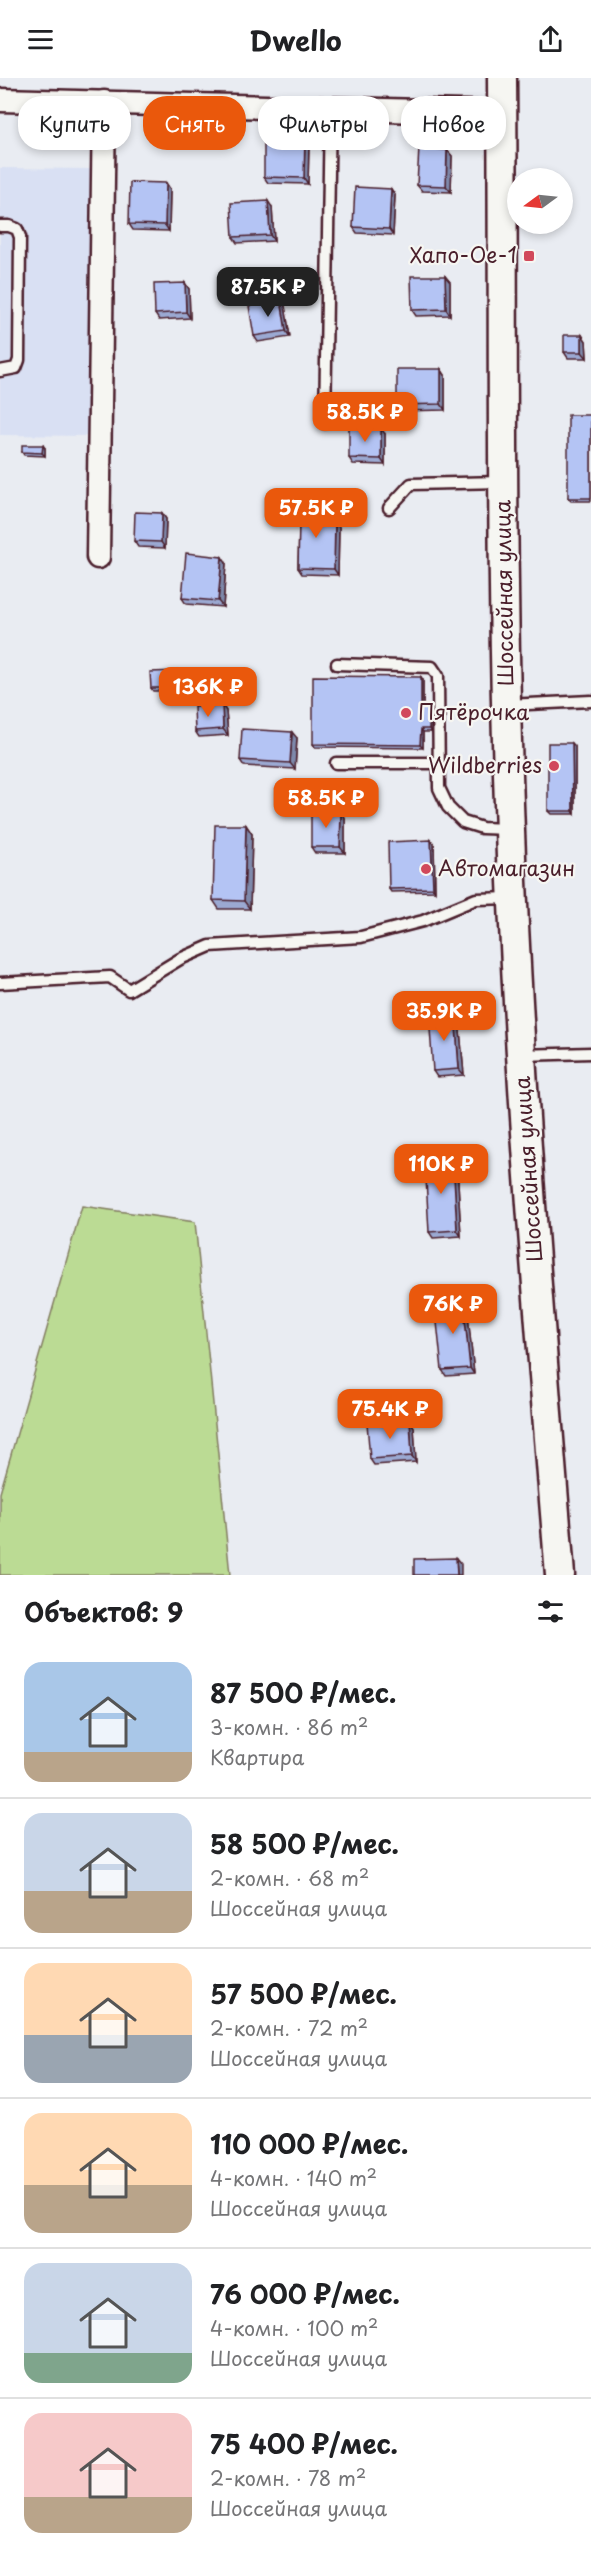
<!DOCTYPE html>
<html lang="ru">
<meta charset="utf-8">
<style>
body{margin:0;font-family:"Playpen Sans",sans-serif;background:#f2f2f2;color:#202124;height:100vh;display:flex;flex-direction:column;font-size:22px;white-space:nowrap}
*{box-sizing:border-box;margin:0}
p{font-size:20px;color:#757577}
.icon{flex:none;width:33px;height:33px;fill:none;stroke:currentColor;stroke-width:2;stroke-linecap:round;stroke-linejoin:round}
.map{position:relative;height:1497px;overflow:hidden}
.panel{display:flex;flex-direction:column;background:#fff;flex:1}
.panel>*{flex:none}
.guide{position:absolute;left:18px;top:18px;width:555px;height:54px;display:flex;gap:12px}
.needle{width:39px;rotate:255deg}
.controls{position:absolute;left:507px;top:90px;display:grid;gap:12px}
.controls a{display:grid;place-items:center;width:66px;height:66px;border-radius:50%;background:#fff;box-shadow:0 3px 9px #0003;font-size:30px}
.price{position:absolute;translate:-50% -51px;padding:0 14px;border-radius:12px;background:#ea580c;color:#fff;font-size:20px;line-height:39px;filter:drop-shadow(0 2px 3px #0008)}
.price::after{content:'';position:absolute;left:50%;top:36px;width:18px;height:14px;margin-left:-9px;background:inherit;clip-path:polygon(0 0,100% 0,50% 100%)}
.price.selected{background:#222;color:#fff}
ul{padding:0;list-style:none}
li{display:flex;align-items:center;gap:18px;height:150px;padding:0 24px}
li+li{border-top:2px solid #e0e0e0}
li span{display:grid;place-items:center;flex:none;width:168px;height:120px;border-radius:18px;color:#555}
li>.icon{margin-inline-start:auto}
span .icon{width:72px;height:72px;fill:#fffc;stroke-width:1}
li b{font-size:26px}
h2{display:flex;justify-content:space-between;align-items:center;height:72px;padding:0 24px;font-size:26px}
.tag{padding:0 21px;border-radius:24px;background:#fff;box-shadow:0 3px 9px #0003;font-size:21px;line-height:54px}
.tag.selected{background:#ea580c;color:#fff}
header{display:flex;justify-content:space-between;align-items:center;height:78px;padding:0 24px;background:#fff;font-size:27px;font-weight:700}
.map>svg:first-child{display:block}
</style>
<header><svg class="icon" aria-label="menu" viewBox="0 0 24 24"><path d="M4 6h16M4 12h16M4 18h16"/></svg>Dwello<svg class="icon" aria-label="share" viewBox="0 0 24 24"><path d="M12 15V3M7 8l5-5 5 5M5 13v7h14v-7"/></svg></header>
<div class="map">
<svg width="591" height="1497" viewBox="0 0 591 1497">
<rect width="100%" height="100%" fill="#e9ecf2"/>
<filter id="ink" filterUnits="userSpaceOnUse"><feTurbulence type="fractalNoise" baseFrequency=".0167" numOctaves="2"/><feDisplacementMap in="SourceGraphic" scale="12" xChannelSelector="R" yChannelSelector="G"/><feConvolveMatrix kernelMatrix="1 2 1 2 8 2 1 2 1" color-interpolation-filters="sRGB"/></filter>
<g filter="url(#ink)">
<path fill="#d9e0f3" d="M0 90 91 91 89 358 0 357Z"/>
<path fill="#bbdb94" stroke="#827d60" stroke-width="1.5" d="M82 1128 195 1144 230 1497H0V1415Z"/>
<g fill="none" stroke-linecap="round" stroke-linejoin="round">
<g stroke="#4a1f2b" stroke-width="15">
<g id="service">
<path d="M0 148H9L17 151 20 159 19 282 16 290 0 293"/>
<path d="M325 345 330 30"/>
<path d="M389 430 411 406 503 404"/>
<path d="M337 586 432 589 438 598 439 710 448 729 463 744 482 750 509 751"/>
<path d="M507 627 591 623"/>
<path d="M336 685H438"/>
<path d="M0 905 110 899 129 912 180 881 210 868 361 859 423 843 476 821 512 820"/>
<path d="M521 977 591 975"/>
</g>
</g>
<g stroke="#4a1f2b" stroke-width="27">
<g id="minor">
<path d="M0 22 502 35"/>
<path d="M98 479 104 24"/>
</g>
</g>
<g stroke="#4a1f2b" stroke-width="33">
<path id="tertiary" d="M502 0C504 251 500 502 510 753 519 1001 540 1249 560 1497"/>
</g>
<use href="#service" stroke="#f6f6f2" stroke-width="10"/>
<use href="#minor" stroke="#f6f6f2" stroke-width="22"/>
<use href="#tertiary" stroke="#f6f6f2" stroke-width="28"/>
</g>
<g fill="#9ba9d2" stroke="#4a1f2b" stroke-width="1.5">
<path d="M305 59 309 65 308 106 268 105 264 99Z"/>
<path d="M447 72 452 78 451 114 422 113 417 107Z"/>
<path d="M166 105 170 111 169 153 133 152 129 146Z"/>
<path d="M391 111 395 117 393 157 357 155 353 149Z"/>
<path d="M272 129 274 163 237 165 233 159Z"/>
<path d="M445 198 450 204V237L416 238 412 232Z"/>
<path d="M185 205 189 211 190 240 159 242 155 236Z"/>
<path d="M285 228 290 259 258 264 254 258Z"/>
<path d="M582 257 586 263 587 280H568L564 274Z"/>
<path d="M441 291 445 297V332L401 333 397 327Z"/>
<path d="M591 337V423H571L568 420Z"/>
<path d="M385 356V387L353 386 349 380Z"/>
<path d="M45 370V378L24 377 22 374Z"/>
<path d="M329 432 334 438V443H335L339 449 338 497 302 496 298 490 299 450 295 444Z"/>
<path d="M162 435 166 441 165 470 138 469 134 463Z"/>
<path d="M226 485 223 529 186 526 182 520Z"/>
<path d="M178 593 180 596V613H153L151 610Z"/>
<path d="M421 599 423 602V628H429L431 632V654H423V670L315 669 313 666Z"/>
<path d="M222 627 226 633 228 657 199 659 195 653Z"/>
<path d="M297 660 295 691 244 688 240 682Z"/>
<path d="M575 668V736H551L548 733Z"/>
<path d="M345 740V775H315L311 769Z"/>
<path d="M246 747 252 756 250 831H219L213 822Z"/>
<path d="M431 762 434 766 435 813 391 814 389 811Z"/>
<path d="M459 941 464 997 437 999 433 993Z"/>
<path d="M457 1087 461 1158 433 1160 429 1154Z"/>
<path d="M467 1228 474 1296 446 1298 442 1292Z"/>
<path d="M410 1343 414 1349 416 1384 374 1387 370 1381Z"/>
</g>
<g fill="#7e89ab" stroke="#4a1f2b" stroke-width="1.5">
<path d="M305 59 309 65 308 106 304 100Z"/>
<path d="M447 72 452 78 451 114 446 108Z"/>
<path d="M166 105 170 111 169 153 165 147Z"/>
<path d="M391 111 395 117 393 157 389 151Z"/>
<path d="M268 123 272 129 274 163 270 157Z"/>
<path d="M445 198 450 204V237L446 231Z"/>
<path d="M185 205 189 211 190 240 186 234Z"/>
<path d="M281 222 285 228 290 259 286 253Z"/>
<path d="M582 257 586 263 587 280 582 274Z"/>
<path d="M441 291 445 297V332L441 326Z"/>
<path d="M381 350 385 356V387L381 381Z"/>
<path d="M43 367 45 370V378L42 375Z"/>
<path d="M329 432 334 438V449L329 443Z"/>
<path d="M162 435 166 441 165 470 161 464Z"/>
<path d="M335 443 339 449 338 497 334 491Z"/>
<path d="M222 479 226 485 223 529 218 523Z"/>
<path d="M178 593 180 596V613L178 610Z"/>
<path d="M421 599 423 602V631L421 628Z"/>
<path d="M222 627 226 633 228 657 223 651Z"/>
<path d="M429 628 431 632V654L429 651Z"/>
<path d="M421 651 423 654V670L420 667Z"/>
<path d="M292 654 297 660 295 691 290 685Z"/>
<path d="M572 665 575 668V736L573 733Z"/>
<path d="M341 734 345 740V775L340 769Z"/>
<path d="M246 747 252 756 250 831 244 823Z"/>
<path d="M431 762 434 766 435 813 433 810Z"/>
<path d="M455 935 459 941 464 997 459 991Z"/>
<path d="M453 1081 457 1087 461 1158 457 1152Z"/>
<path d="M463 1222 467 1228 474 1296 470 1290Z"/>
<path d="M410 1343 414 1349 416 1384 412 1378Z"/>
<path d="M456 1480 461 1486V1497H457Z"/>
</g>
<g fill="#b4c4f4" stroke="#4a1f2b" stroke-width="1.5">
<path d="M264 58 305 59 304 100 264 99Z"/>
<path d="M419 70 447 72 446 108 417 107Z"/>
<path d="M130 104 166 105 165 147 129 146Z"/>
<path d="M355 109 391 111 389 151 353 149Z"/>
<path d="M268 123 270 157 233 159 231 125Z"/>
<path d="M411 198H445L446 231 412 232Z"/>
<path d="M185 205 186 234 155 236 154 206Z"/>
<path d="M281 222 286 253 254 258 249 228Z"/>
<rect x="564" y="257" width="18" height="17"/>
<path d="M397 291H441V326L397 327Z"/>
<rect x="568" y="337" width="23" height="83"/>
<path d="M349 350H381V381L349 380Z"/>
<path d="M22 367H43L42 375 22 374Z"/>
<path d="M295 431 329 432V443H335L334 491 298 490 299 444H295Z"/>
<path d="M135 434 162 435 161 464 134 463Z"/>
<path d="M186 475 222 479 218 523 182 520Z"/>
<path d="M178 593V610H151L150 594Z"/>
<path d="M313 598 421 599V628H429V651H421L420 667 313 666Z"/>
<path d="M222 627 223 651 195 653 194 629Z"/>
<path d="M242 651 292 654 290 685 240 682Z"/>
<path d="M548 665H572L573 733H548Z"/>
<path d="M311 733 341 734 340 769H311Z"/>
<path d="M215 747H246L244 823 213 822Z"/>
<path d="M431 762 433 810 389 811 388 764Z"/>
<path d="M455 935 459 991 433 993 429 937Z"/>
<path d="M453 1081 457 1152 429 1154 425 1083Z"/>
<path d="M463 1222 470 1290 442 1292 435 1225Z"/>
<path d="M410 1343 412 1378 370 1381 367 1345Z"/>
<path d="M456 1480 457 1497H414V1481Z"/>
</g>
</g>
<g fill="#d1495b" stroke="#f6f6f2" stroke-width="2">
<rect x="523" y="172" width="12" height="12" rx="3"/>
<circle cx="406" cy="635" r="6"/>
<circle cx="554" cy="688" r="6"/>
<circle cx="426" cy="791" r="6"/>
</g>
<g text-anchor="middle" stroke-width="4.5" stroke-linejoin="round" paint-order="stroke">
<g font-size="21" fill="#4a1f2b" stroke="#f6f6f2" text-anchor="end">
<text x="517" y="185">Хапо-Ое-1</text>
<text x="418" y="642" text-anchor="start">Пятёрочка</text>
<text x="542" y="695">Wildberries</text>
<text x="438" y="798" text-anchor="start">Автомагазин</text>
</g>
<g font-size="21" fill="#4a1f2b" stroke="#f6f6f2">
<text transform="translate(505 515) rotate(-91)" y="7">Шоссейная улица</text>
<text transform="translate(529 1091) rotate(-94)" y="7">Шоссейная улица</text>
</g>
</g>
</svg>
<div class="controls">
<a><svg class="needle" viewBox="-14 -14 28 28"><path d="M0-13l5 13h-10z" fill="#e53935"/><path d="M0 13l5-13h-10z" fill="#757577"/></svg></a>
</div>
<b class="price selected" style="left:268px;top:240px">87.5K ₽</b>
<b class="price" style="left:365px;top:365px">58.5K ₽</b>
<b class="price" style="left:316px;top:461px">57.5K ₽</b>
<b class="price" style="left:208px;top:640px">136K ₽</b>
<b class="price" style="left:326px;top:751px">58.5K ₽</b>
<b class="price" style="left:444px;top:964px">35.9K ₽</b>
<b class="price" style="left:441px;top:1117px">110K ₽</b>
<b class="price" style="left:453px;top:1257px">76K ₽</b>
<b class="price" style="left:390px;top:1362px">75.4K ₽</b>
<div class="guide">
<a class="tag">Купить</a>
<a class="tag selected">Снять</a>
<a class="tag">Фильтры</a>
<a class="tag">Новое</a>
</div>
</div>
<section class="panel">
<h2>Объектов: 9<svg class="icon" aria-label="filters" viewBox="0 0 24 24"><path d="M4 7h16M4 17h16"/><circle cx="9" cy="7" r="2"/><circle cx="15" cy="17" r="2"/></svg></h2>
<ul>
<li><span style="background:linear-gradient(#a9c7e8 75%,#b9a48a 0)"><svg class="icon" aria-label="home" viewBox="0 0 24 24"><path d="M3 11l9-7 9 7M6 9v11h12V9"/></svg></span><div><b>87 500 ₽/мес.</b><p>3-комн. · 86 m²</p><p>Квартира</p></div></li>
<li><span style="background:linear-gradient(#c9d6e8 65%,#b9a48a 0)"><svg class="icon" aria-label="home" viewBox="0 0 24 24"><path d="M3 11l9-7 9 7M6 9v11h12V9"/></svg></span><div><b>58 500 ₽/мес.</b><p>2-комн. · 68 m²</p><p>Шоссейная улица</p></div></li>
<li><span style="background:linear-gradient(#ffd9b3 60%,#9aa5b1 0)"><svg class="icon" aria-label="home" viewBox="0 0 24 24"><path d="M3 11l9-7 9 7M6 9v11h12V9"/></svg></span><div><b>57 500 ₽/мес.</b><p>2-комн. · 72 m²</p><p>Шоссейная улица</p></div></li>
<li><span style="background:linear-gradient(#ffd9b3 60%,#b9a48a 0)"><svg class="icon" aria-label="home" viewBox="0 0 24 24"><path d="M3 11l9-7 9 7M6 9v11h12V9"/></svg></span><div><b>110 000 ₽/мес.</b><p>4-комн. · 140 m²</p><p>Шоссейная улица</p></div></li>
<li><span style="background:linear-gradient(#c9d6e8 75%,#7fa58c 0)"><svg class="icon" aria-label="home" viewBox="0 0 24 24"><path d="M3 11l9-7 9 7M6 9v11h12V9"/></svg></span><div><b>76 000 ₽/мес.</b><p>4-комн. · 100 m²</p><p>Шоссейная улица</p></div></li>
<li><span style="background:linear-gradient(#f6c9c9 70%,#b9a48a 0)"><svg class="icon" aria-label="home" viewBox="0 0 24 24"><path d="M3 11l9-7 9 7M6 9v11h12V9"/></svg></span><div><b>75 400 ₽/мес.</b><p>2-комн. · 78 m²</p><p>Шоссейная улица</p></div></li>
</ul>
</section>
